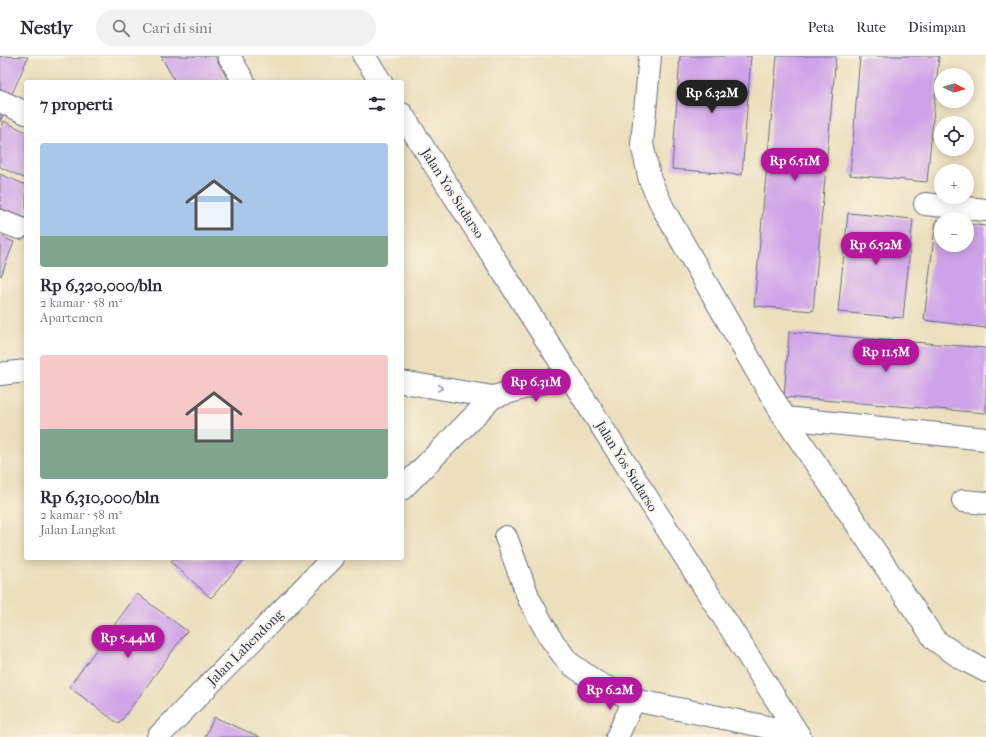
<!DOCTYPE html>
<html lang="id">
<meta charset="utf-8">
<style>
body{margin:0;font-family:"IM FELL French Canon",serif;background:#f2f2f3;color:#2b2b33;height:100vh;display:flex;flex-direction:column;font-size:15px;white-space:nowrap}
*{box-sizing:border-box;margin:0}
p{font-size:13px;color:#7c7c81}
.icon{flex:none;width:22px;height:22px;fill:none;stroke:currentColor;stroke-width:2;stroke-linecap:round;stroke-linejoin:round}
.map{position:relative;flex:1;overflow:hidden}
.details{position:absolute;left:24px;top:24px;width:380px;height:480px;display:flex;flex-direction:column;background:#fff;border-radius:4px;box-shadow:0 2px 10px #0003}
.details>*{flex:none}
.needle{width:26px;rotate:95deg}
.tools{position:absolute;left:934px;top:12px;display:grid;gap:8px}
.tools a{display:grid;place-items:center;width:40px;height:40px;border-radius:50%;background:#fff;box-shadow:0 2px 10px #0003;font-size:20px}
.price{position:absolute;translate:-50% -34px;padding:0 9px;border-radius:14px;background:#b5179e;color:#fff;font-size:13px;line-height:26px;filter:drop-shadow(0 1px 2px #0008)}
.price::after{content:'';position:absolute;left:50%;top:24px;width:12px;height:9px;margin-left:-6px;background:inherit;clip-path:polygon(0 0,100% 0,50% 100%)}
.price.selected{background:#222;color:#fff}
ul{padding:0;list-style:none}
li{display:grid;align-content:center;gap:8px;height:212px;padding:0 16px}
li span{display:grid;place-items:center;height:124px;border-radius:4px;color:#555}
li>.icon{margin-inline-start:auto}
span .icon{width:72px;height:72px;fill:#fffc;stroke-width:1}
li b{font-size:17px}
h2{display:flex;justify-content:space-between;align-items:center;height:48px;padding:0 16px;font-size:17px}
header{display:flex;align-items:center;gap:24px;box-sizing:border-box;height:56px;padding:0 20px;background:#fff;border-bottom:1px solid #e1e1e2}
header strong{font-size:19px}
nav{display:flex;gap:22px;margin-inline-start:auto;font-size:14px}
.search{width:280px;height:36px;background:#f2f2f3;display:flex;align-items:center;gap:10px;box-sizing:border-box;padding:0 14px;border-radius:22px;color:#7c7c81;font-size:15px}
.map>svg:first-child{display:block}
.building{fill:#cea3e9}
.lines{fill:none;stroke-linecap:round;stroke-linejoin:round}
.minor-casing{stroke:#646d7f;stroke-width:24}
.major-casing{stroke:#646d7f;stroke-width:24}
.minor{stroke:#fff;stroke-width:22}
.major{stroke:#fff;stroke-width:22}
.oneway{stroke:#8d97ae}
.labels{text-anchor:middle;stroke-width:3.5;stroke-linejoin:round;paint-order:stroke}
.street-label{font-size:14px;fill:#1b2f5e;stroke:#fcf5e5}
</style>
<header>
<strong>Nestly</strong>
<div class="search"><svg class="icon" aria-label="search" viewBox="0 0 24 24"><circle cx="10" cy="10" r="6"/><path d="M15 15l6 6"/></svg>Cari di sini</div>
<nav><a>Peta</a><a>Rute</a><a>Disimpan</a></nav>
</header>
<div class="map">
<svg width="986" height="681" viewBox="0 0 986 681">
<rect width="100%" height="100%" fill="#fcf5e5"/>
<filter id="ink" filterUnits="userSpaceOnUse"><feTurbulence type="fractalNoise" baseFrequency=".025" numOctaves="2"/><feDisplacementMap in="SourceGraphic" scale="8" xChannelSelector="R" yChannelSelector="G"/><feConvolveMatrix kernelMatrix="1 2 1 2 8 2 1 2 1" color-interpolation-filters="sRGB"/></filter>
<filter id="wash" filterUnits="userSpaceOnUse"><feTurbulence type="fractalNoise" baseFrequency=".012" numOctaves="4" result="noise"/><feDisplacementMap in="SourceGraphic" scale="16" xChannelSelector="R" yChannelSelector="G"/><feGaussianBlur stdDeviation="0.9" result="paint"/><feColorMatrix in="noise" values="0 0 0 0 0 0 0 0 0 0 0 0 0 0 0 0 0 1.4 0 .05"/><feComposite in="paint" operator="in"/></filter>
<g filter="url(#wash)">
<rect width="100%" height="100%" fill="#ecdfbd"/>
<g id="blocks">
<g class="building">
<polygon points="0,0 28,1 0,66"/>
<polygon points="161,0 215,0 229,26 175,26"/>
<polygon points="680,0 751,0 742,119 672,113"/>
<polygon points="777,0 836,0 813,255 754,250"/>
<polygon points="860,0 939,0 927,126 850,119"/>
<polygon points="4,65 26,76 26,123 0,111 0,74"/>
<polygon points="0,118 26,129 26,163 0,152"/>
<polygon points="848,157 913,163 903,262 838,256"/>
<polygon points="936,164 941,165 941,189 967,189 967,168 986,170 986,272 924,264"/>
<polygon points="0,180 14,186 1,220 0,219"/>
<polygon points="789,276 986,292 986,357 784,341"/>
<polygon points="174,502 246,502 211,542 171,506"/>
<polygon points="137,538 187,575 119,668 69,631"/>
<polygon points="214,661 260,681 205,681"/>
</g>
</g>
</g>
<g filter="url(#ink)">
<use href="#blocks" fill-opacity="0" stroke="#646d7f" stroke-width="1"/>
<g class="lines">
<defs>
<g id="minor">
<polyline points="229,0 244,26"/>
<polyline points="650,0 642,88 650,124 664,154 756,314 785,362 986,383"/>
<polyline points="0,45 26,57"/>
<polyline points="925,148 986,154"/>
<polyline points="0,165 19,172"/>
<polyline points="0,318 26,315"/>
<polyline points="402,326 493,341 569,319"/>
<polyline points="785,362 935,584 961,602 986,615"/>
<polyline points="402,433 493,341"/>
<polyline points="963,445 986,447"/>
<polyline points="506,481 529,543 549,580 568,606 596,626 634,644 797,677"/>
<polyline points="158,681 333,502"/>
<polyline points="617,681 634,644"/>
</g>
<g id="major">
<polyline points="364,0 381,26"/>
<polyline points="402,58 800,681"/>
</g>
</defs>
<use href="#minor" class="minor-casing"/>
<use href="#major" class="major-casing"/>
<use href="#minor" class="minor"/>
<use href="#major" class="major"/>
</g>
<defs><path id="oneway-chevron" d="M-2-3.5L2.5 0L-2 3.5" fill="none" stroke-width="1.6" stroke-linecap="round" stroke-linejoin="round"/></defs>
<use class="oneway" href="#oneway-chevron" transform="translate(440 332) rotate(9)"/>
</g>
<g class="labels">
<g class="street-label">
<text transform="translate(453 137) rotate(57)" y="5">Jalan Yos Sudarso</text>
<text transform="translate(627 410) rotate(58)" y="5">Jalan Yos Sudarso</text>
<text transform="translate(245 591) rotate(-45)" y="5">Jalan Lahendong</text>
</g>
</g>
</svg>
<div class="tools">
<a><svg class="needle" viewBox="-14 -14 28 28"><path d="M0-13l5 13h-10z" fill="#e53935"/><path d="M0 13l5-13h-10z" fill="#7c7c81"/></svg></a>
<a><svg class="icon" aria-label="locate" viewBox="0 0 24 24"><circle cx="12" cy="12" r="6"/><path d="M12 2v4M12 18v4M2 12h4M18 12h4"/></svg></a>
<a>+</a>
<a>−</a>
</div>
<b class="price selected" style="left:712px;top:58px">Rp 6.32M</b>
<b class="price" style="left:795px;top:126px">Rp 6.51M</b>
<b class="price" style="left:876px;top:210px">Rp 6.52M</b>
<b class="price" style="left:886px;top:317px">Rp 11.5M</b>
<b class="price" style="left:536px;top:347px">Rp 6.31M</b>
<b class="price" style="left:128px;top:603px">Rp 5.44M</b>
<b class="price" style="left:610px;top:655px">Rp 6.2M</b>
<section class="details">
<h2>7 properti<svg class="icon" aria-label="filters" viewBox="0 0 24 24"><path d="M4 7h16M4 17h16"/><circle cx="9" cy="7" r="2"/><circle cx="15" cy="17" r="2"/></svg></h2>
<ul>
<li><span style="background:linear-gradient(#a9c7e8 75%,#7fa58c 0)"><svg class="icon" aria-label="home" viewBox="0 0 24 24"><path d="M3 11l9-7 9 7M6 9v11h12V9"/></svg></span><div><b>Rp 6,320,000/bln</b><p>2 kamar · 58 m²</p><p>Apartemen</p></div></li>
<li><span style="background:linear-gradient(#f6c9c9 60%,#7fa58c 0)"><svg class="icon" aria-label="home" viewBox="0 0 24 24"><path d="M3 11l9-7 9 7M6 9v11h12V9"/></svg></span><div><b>Rp 6,310,000/bln</b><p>2 kamar · 58 m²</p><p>Jalan Langkat</p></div></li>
</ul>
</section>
</div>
